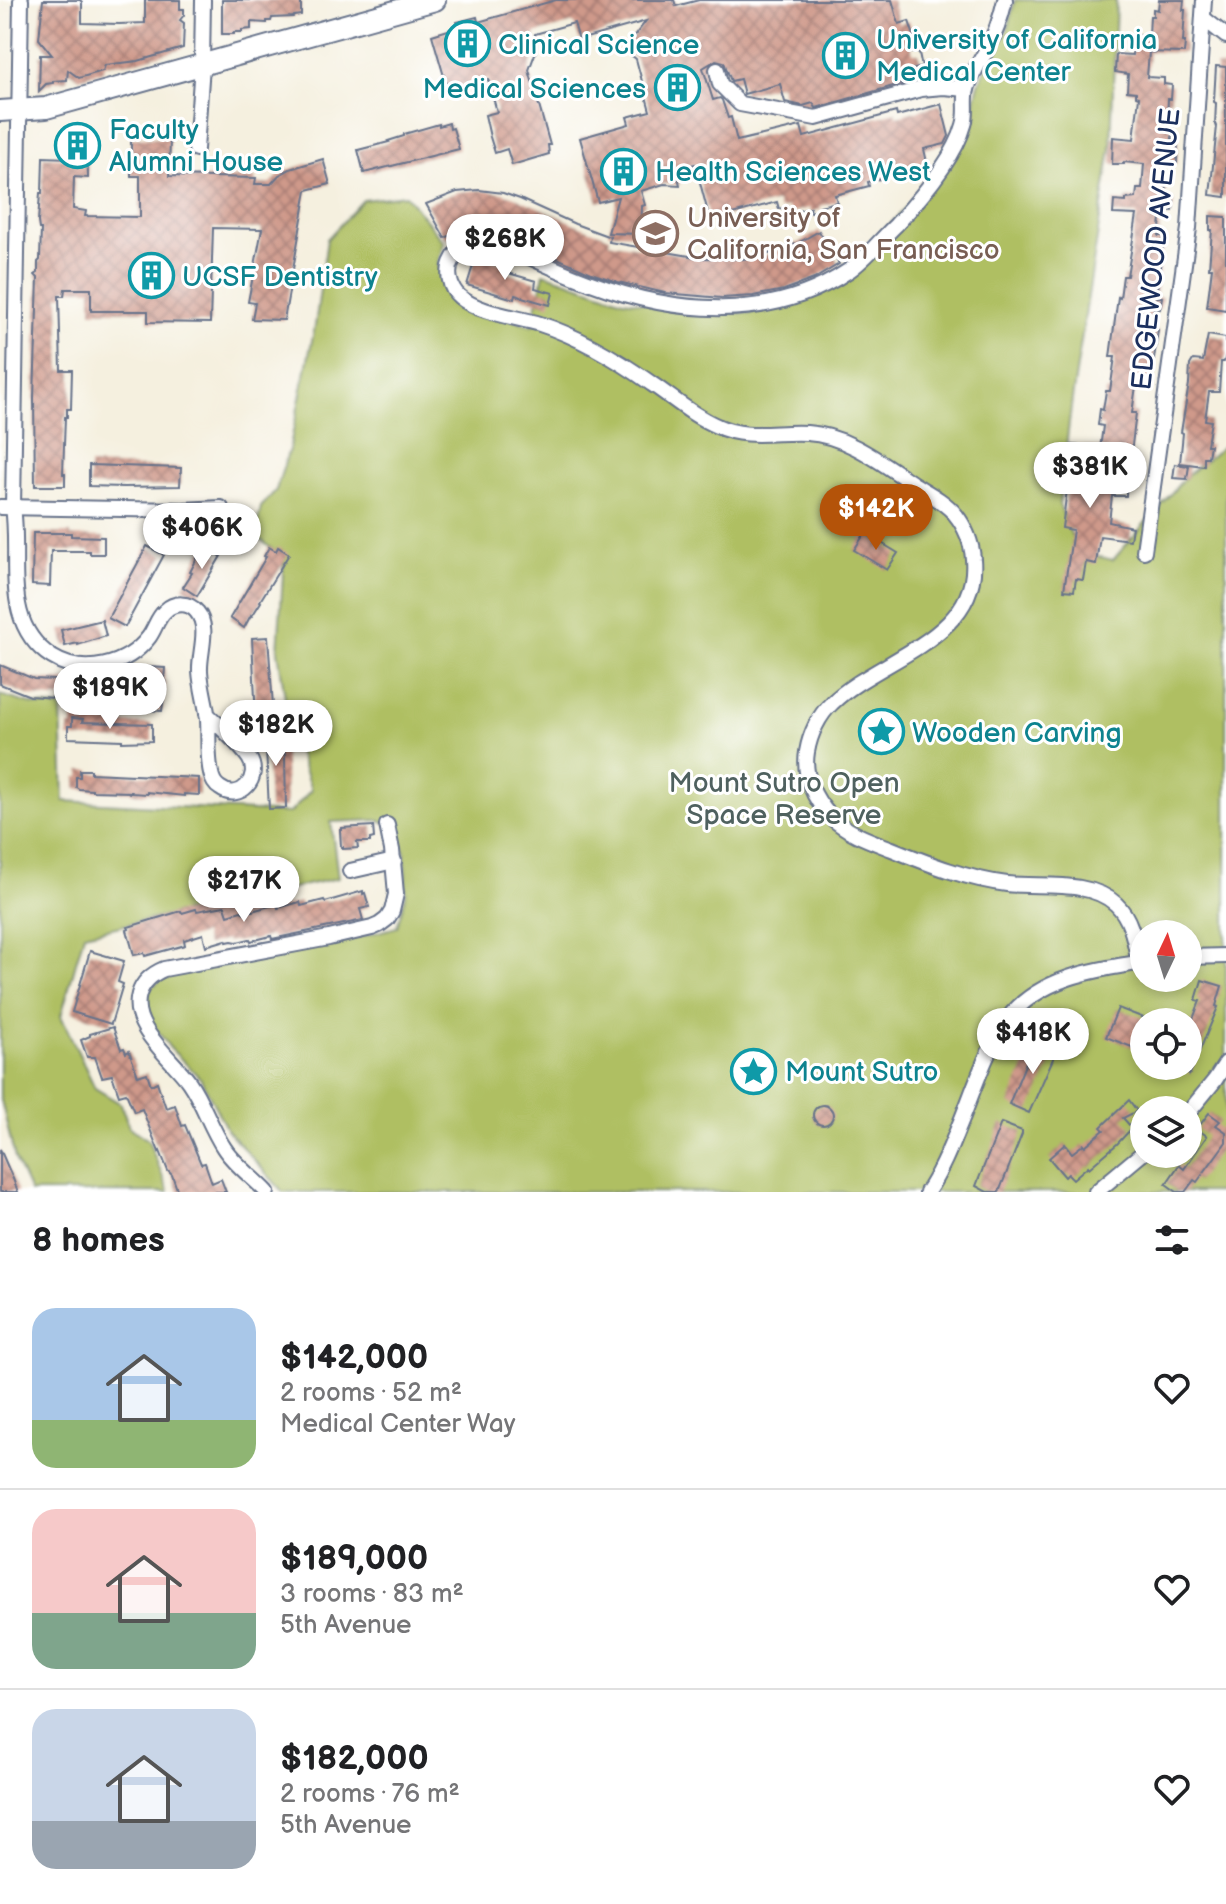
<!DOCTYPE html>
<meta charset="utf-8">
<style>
body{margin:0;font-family:"Balsamiq Sans",sans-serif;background:#f6f6f6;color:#202124;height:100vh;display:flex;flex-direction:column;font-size:30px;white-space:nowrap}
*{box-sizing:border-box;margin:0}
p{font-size:26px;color:#757577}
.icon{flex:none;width:44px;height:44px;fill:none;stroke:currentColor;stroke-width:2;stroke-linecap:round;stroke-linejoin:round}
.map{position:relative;height:1192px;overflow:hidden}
.sheet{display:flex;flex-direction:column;background:#fff;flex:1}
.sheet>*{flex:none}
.needle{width:52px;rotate:4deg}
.controls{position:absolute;left:1130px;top:920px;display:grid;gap:16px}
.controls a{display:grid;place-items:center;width:72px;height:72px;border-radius:50%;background:#fff;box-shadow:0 4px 12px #0003;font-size:40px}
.price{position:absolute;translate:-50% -68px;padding:0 18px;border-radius:28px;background:#fff;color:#222;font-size:26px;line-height:52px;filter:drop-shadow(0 2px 4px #0008)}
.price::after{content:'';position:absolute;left:50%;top:48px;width:24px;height:18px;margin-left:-12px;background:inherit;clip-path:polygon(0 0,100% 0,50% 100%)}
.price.current{background:#b45309;color:#fff}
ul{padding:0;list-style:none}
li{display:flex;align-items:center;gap:24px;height:200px;padding:0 32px}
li+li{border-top:2px solid #e0e0e0}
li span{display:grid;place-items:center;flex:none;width:224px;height:160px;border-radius:24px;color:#555}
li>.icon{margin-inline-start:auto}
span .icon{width:96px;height:96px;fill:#fffc;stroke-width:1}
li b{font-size:34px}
h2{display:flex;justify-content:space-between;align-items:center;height:96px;padding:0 32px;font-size:34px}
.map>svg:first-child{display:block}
.green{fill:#afbf62;stroke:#657760;stroke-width:2;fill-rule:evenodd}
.building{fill:url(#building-cross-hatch)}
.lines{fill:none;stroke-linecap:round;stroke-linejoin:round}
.street-casing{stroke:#67738b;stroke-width:18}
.secondary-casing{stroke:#67738b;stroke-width:24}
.street{stroke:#fff;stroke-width:14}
.secondary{stroke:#fff;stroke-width:20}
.labels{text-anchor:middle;stroke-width:6;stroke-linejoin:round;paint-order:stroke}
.culture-label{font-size:28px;fill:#0d838f;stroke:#fff;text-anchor:start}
.education-label{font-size:28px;fill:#785e54;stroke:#fff;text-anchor:start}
.street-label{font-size:28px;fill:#1b2f5e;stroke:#fff}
.park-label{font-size:28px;fill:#4f615f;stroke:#fff}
</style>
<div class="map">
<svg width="1226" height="1192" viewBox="0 0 1226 1192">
<defs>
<pattern id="building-cross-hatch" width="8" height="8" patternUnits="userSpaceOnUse" patternTransform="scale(2)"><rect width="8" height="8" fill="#cf998a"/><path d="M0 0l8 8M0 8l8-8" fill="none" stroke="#a77d74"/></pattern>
</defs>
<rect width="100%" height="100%" fill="#fff"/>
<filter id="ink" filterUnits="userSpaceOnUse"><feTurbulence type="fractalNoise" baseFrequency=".0125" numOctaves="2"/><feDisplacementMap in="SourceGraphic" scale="16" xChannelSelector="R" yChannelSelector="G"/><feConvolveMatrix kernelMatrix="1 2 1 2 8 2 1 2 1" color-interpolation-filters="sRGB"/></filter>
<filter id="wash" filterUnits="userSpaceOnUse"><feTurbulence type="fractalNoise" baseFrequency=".006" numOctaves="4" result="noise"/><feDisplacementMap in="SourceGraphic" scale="32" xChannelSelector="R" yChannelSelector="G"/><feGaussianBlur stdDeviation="1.8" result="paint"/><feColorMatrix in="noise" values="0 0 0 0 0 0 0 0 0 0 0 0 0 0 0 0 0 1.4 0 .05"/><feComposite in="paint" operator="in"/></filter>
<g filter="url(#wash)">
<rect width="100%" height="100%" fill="#f5f0df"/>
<path class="green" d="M1015 0H1116L1111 148 1072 399 1059 504 1078 552 1113 560 1187 475 1226 444V1192H283L227 1130 201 1079 170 1048 145 1014 150 988 168 975 329 945 397 927 406 894 405 853 394 826 379 820 331 822 338 878 84 934 61 1016 95 1088 121 1104 129 1127 148 1140 169 1192H30L15 1159 0 1096V695L34 705 61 707 64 801 290 813 311 790 289 725 278 651 284 559 255 535 261 507 276 490 290 446 315 326 327 239 363 200 406 195 444 242 438 263 445 284 454 299 532 326 544 273 623 300 720 312 750 313 791 302 835 285 964 144 973 128 975 99 980 80 1007 31ZM1144 934H1188V978H1144ZM1144 1022H1188V1066H1144ZM1144 1110H1188V1154H1144Z"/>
<g id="blocks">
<g class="building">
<polygon points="43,0 80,0 82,2 82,23 119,24 145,23 145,0 180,0 180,9 184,9 184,15 180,20 184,23 183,48 138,61 105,65 103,71 79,78 68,70 67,80 53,81 53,83 46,84 39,91 40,55 52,55 39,39"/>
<polygon points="222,0 301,0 301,15 294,16 293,17 272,18 271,21 267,21 267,23 251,22 251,29 242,30 242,32 234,32 234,34 222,34"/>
<polygon points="556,0 674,0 676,6 699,0 892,0 899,24 909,21 914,36 910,40 913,53 919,53 922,67 908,71 911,81 816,108 813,103 803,106 785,102 780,84 744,94 740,79 731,81 724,62 716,60 703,68 713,100 720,98 722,100 728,118 731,117 737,141 801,126 804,137 896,112 897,116 941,104 949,136 945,144 924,149 928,167 868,182 869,186 835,195 837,202 820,206 821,209 811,212 810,208 790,213 788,207 779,209 777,202 710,220 695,164 676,169 680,185 664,184 641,191 645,205 642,206 641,234 608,233 618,197 598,202 580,138 629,124 627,117 650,111 636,59 631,55 628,49 629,43 646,21 579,40 574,23 535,34 536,51 529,70 550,145 548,145 549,154 512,165 507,149 495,153 490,137 485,115 497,112 488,79 448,90 432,35 458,27 457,22 477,17 478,22"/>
<polygon points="1159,0 1184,0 1183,10 1185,10 1183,42 1185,42 1184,53 1149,52 1147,77 1164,78 1164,84 1172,85 1171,99 1168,99 1167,119 1173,120 1172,139 1178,139 1177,163 1157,162 1156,183 1167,184 1165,200 1174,201 1173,211 1162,210 1159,236 1164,236 1156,297 1162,297 1160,309 1154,308 1151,329 1158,330 1150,388 1136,386 1132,413 1136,413 1131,453 1100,449 1103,426 1098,425 1100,409 1103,410 1106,391 1110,391 1115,357 1110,357 1118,297 1120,298 1123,276 1127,276 1137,215 1113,214 1114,201 1126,202 1126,199 1136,198 1137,189 1142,189 1144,164 1124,162 1124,164 1112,164 1113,137 1134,139 1139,97 1136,96 1136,92 1127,91 1128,74 1115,72 1116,54 1132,55 1134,35 1149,36 1150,16 1153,16 1153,9 1158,10"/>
<polygon points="1216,66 1226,67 1226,197 1210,195 1217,126 1215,125 1216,103 1214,102 1214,100"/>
<polygon points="449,123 450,129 453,128 459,149 364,173 358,150 389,142 388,141 404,136 404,134 439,124 439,126"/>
<polygon points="69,132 87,133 88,178 74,177 73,209 86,211 85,216 140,217 140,176 131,176 131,138 170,138 169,176 256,178 255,184 271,184 279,175 290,169 323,159 330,184 307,190 284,320 252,319 255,303 248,302 262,229 213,228 210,323 148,322 148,311 91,311 91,289 65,289 64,296 59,296 61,370 72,370 71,409 67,409 67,417 65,417 63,474 65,474 65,486 35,486 34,398 38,278 35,275 38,273 38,262 40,260 41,229 39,229 38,222 40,193 42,193 43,157 69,158"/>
<polygon points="479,190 503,193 520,199 575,224 610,237 609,242 701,258 743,259 766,255 798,243 819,231 839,264 814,279 784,290 753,296 722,298 665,293 618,282 594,274 497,232 473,229 456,233 445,238 426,204 457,192"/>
<polygon points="1210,216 1226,217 1226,310 1207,307 1212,268 1209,268 1212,230 1210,230"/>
<polygon points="476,256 510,266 508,273 536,281 535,288 553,293 550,305 515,295 514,299 467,285"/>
<polygon points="1208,335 1226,338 1226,355 1224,362 1221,362 1219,392 1209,392 1205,420 1211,421 1207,445 1210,445 1208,457 1204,457 1204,466 1180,463 1183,433 1181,432 1189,384 1190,365 1193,360 1203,361"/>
<polygon points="1072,445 1099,448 1096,471 1127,472 1126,496 1112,496 1109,522 1132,527 1130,540 1100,536 1096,564 1086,562 1083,580 1076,579 1074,591 1064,590 1073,530 1062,528 1071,459 1070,459"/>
<polygon points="1175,464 1189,466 1187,479 1173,478"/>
<polygon points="89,465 181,468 180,486 124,487 89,486"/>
<polygon points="33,533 71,533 71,536 104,537 104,554 90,554 90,551 51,551 50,586 32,585"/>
<polygon points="865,533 898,553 887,570 854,550"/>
<polygon points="147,546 164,555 125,627 108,618"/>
<polygon points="269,547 276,551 278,547 289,554 260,601 261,602 252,616 251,615 244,628 230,618 266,557 264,556"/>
<polygon points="202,549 209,553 211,550 221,556 197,596 183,587 192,573 190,572"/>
<polygon points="102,620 106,636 78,645 78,643 65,646 61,630"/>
<polygon points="268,637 273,706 272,706 273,718 256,719 252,638"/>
<polygon points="0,665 34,679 117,683 116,699 104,699 104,701 87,700 87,698 65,697 65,699 30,696 0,684"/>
<polygon points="148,667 165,668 164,681 166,681 162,711 145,710"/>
<polygon points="72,718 83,719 82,722 152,724 152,741 122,742 122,740 68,738 68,726 72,726"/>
<polygon points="282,727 285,757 286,808 269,809 265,728"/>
<polygon points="80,770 91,770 91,773 199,778 199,795 184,794 184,796 147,792 147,794 130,793 131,792 92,791 92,790 79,789 76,787 76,777 80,777"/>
<polygon points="373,826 374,838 370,839 370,842 357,842 358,848 343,849 343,847 341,847 340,830 342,830 342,828"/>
<polygon points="363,891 363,894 365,893 369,907 360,909 363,920 272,939 271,936 251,941 250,939 237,942 232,941 227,942 226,940 206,946 203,934 184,940 185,945 145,956 144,953 134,955 127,930 129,929 128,927 181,911 182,913 196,909 197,911 225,906 228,915 241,911 245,913 277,904 278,908 300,902 301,906 324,900 325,902"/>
<polygon points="90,951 124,961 118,982 123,984 111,1024 72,1012"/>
<polygon points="1202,980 1222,986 1216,1006 1218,1007 1189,1076 1188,1022 1191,1024 1200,1001 1196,1000"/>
<polygon points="1118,1008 1144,1018 1144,1046 1142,1051 1106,1037"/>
<polygon points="113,1027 121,1049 124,1048 126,1053 129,1051 138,1076 147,1073 151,1085 157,1082 166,1108 175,1105 182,1126 185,1125 201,1164 205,1163 212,1183 221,1179 226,1192 178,1192 172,1175 168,1171 160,1151 159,1152 142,1109 134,1112 126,1093 119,1095 112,1075 102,1077 95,1057 87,1057 81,1040 90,1036 90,1034"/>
<polygon points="1035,1040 1055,1049 1056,1052 1029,1113 1009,1104"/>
<polygon points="1129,1100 1137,1111 1123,1118 1132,1128 1117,1144 1089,1168 1088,1166 1073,1179 1068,1174 1065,1177 1049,1158 1065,1144 1072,1153 1084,1144 1085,1146 1104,1130 1101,1127"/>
<circle cx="823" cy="1115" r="10"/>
<polygon points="1209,1113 1220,1121 1216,1125 1226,1132 1226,1142 1197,1182 1194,1180 1185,1192 1177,1192 1166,1184 1179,1165 1184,1169 1207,1136 1197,1129"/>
<polygon points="1001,1123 1022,1131 1022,1134 999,1192 987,1192 976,1186"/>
<polygon points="0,1149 13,1179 18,1192 0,1192"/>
</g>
</g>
</g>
<g filter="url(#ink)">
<use href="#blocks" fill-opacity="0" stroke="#67738b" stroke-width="2"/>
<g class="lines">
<defs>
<g id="street">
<path d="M21 0 13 507C21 560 0 623 52 657 84 677 127 666 149 637 155 629 157 618 165 611 174 602 189 602 197 612 210 627 199 653 200 671 201 687 206 703 208 719 209 736 207 756 211 773 212 779 215 785 220 788 240 803 262 777 249 758 238 742 221 728 207 714"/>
<path d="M1005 0C1001 18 995 35 986 51 979 63 971 75 967 89 964 101 968 113 964 125 955 158 919 200 896 225 880 240 866 259 848 271 771 323 674 314 591 283 560 272 531 258 502 244 483 238 463 240 453 259 446 271 449 288 460 297 478 313 517 317 540 324 580 337 617 359 652 384 673 398 693 416 717 426 747 440 776 431 807 433 847 435 883 464 915 485 928 493 944 501 955 514 965 526 972 543 973 559 980 638 877 659 832 703 819 715 810 734 807 752 803 776 814 799 830 816 847 833 871 841 892 849 929 864 967 879 1007 884 1041 888 1089 879 1116 904 1132 919 1135 943 1139 963"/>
<polyline points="1203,18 1226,36"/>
<polyline points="717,70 720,84 740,104 816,118 921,89 943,87 967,89"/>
<polyline points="196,149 202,65 203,0"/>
<polyline points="0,507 183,510 221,508"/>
<polyline points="1144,551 1189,228 1204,0"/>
<polyline points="350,871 394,861"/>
<polyline points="1188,957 1226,956"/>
<polyline points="1188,1113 1215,1080 1226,1063"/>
<path d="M267 1192C253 1177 235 1165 224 1148 210 1127 203 1102 189 1082 172 1058 129 1027 139 994 143 981 152 974 164 969L329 938 372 928 379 925 387 919 392 911 396 894 392 850 387 825"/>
<path d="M927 1192C941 1171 950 1149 959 1126 972 1095 987 1047 1007 1020 1037 978 1096 969 1144 962"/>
<polyline points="1096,1192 1144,1152"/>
</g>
<polyline id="secondary" points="0,111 46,108 435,0"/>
</defs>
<use href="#street" class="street-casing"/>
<use href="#secondary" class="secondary-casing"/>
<use href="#street" class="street"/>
<use href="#secondary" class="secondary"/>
</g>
</g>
<defs>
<symbol id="building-ring" viewBox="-11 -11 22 22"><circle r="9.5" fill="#fff" stroke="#0f9aa8" stroke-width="1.5"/><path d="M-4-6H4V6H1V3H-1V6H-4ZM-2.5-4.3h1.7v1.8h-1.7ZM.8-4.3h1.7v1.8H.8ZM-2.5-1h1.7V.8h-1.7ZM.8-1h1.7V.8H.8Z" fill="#0f9aa8"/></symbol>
<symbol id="university-ring" viewBox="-11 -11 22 22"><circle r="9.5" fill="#fff" stroke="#8d6e63" stroke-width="1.5"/><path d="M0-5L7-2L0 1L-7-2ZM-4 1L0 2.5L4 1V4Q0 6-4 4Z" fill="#8d6e63"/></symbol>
<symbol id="sight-ring" viewBox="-11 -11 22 22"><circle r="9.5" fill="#fff" stroke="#0f9aa8" stroke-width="1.5"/><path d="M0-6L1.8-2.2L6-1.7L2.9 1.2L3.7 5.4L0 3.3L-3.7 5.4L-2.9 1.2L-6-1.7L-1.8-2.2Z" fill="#0f9aa8"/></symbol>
</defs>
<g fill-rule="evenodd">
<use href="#building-ring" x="442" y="18" width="51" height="51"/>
<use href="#building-ring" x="820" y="30" width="51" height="51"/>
<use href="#building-ring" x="652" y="62" width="51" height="51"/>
<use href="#building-ring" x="52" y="120" width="51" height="51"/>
<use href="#building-ring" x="598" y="146" width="51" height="51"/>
<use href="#university-ring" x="630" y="208" width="51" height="51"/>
<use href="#building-ring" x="126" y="250" width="51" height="51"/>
<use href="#sight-ring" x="856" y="706" width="51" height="51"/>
<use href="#sight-ring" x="728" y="1046" width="51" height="51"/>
</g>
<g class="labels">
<g class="culture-label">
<text x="876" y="49">University of California<tspan x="876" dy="32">Medical Center</tspan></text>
<text x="498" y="54">Clinical Science</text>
<text x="646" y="98" text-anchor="end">Medical Sciences</text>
<text x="109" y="139">Faculty<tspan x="109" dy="32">Alumni House</tspan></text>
<text x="655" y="181">Health Sciences West</text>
<text x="182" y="286">UCSF Dentistry</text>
<text x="912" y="742">Wooden Carving</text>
<text x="785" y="1081">Mount Sutro</text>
</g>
<g class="education-label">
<text x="687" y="227">University of<tspan x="687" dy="32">California, San Francisco</tspan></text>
</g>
<g class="street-label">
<text transform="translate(1155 249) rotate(-84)" y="10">EDGEWOOD AVENUE</text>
</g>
<g class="park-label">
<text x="784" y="792">Mount Sutro Open<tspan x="784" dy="32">Space Reserve</tspan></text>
</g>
</g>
</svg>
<div class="controls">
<a><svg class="needle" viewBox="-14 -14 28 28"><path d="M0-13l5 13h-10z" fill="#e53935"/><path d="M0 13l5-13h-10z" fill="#757577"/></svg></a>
<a><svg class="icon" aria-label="locate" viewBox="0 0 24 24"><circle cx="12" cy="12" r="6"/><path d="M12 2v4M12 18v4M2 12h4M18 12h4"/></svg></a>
<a><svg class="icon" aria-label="layers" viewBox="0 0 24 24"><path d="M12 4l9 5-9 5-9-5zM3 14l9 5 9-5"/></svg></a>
</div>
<b class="price" style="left:505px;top:282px">$268K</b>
<b class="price" style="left:1090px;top:510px">$381K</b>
<b class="price current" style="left:876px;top:552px">$142K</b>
<b class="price" style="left:202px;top:571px">$406K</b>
<b class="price" style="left:110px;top:731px">$189K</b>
<b class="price" style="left:276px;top:768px">$182K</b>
<b class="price" style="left:244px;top:924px">$217K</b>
<b class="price" style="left:1033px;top:1076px">$418K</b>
</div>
<section class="sheet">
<h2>8 homes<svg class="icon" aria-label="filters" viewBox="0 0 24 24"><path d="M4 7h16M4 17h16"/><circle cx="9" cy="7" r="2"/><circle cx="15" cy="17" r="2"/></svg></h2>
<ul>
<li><span style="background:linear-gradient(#a9c7e8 70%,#8fb573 0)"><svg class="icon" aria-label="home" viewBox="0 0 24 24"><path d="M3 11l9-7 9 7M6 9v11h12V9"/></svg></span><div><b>$142,000</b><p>2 rooms · 52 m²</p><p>Medical Center Way</p></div><svg class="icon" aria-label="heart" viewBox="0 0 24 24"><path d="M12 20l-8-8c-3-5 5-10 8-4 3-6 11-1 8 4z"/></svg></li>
<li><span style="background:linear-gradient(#f6c9c9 65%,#7fa58c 0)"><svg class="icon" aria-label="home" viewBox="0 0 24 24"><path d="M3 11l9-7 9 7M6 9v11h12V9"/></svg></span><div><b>$189,000</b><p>3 rooms · 83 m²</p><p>5th Avenue</p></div><svg class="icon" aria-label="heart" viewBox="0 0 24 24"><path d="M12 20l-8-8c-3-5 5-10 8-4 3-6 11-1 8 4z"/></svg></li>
<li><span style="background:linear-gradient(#c9d6e8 70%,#9aa5b1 0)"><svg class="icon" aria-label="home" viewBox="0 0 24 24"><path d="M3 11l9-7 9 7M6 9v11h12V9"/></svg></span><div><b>$182,000</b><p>2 rooms · 76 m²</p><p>5th Avenue</p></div><svg class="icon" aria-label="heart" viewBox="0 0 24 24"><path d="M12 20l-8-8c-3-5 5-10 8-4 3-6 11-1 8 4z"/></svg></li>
</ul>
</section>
